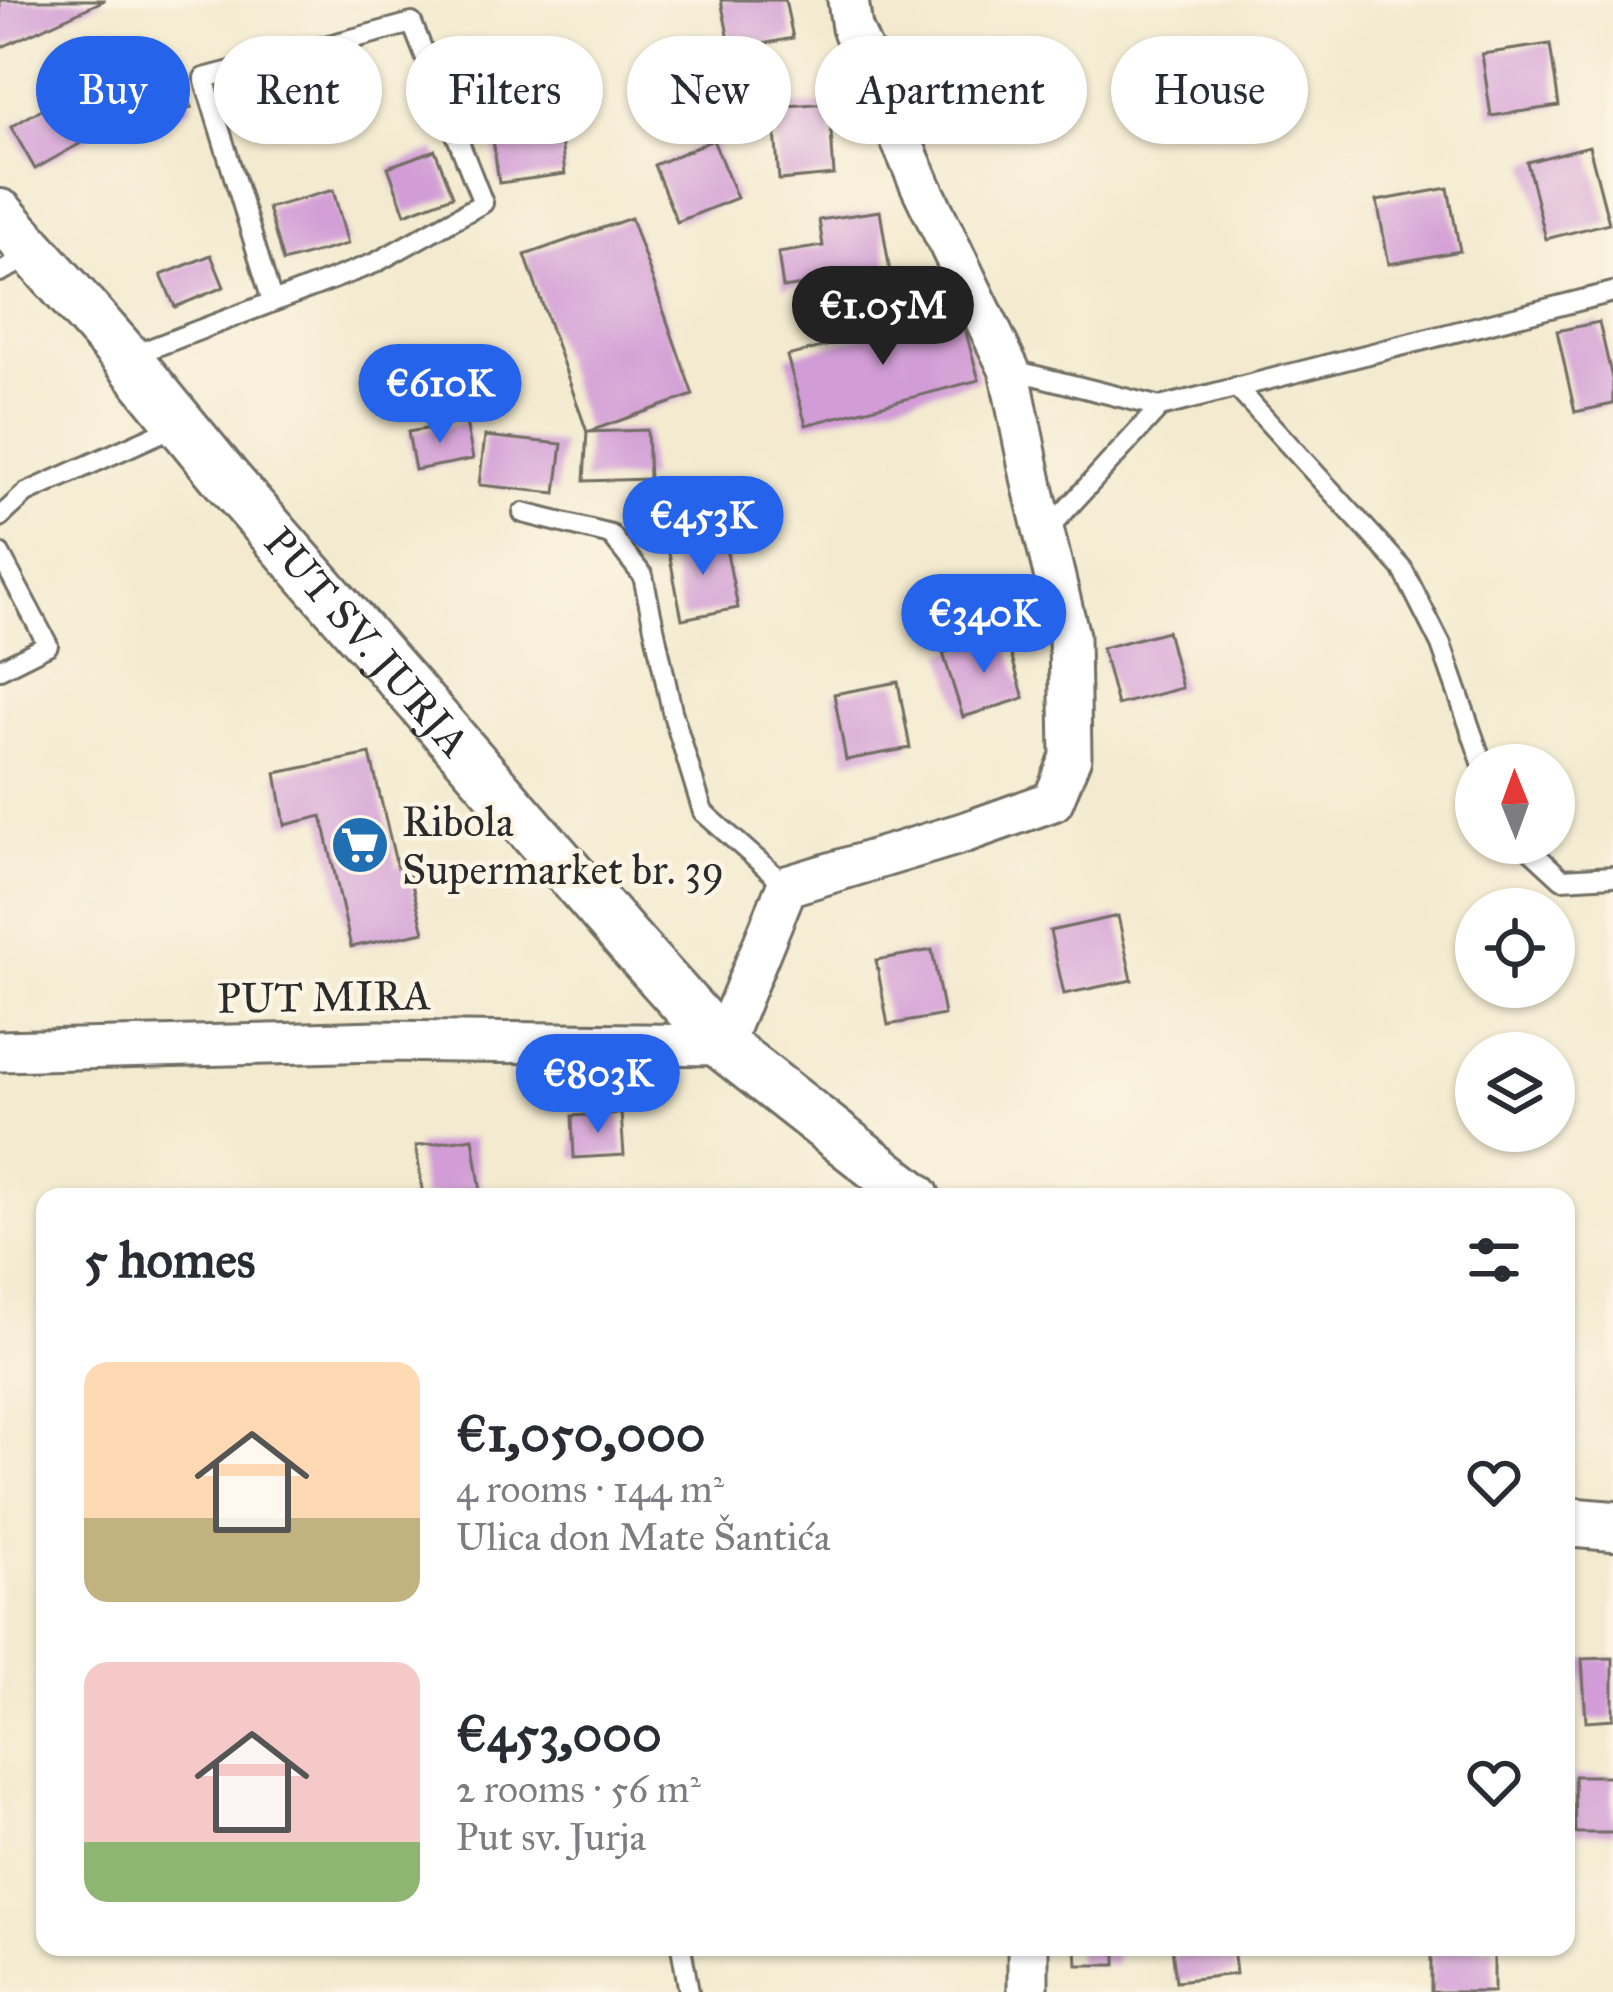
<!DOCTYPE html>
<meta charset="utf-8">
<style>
body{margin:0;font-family:"IM FELL Great Primer",serif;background:#f7f7f7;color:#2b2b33;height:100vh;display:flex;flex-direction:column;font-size:45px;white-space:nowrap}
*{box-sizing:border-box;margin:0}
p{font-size:39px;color:#7c7c81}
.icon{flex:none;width:66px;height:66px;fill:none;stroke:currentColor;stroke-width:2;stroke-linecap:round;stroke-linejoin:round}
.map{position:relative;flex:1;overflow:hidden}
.sheet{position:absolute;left:36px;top:1188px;width:1539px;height:768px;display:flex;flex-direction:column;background:#fff;border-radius:24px;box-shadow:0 3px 9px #0004}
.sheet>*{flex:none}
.hud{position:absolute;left:36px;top:36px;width:1542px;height:108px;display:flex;gap:24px}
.needle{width:78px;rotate:359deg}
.fabs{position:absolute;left:1455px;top:744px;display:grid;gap:24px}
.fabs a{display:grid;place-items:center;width:120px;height:120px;border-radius:50%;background:#fff;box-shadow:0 3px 9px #0004;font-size:60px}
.price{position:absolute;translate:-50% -102px;padding:0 27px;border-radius:42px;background:#2563eb;color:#fff;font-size:39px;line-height:78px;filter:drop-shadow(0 3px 6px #0008)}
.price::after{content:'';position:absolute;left:50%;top:72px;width:36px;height:27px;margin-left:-18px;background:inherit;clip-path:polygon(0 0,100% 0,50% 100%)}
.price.selected{background:#222;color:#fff}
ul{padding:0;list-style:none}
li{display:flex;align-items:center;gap:36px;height:300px;padding:0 48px}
li span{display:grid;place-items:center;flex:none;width:336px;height:240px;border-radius:24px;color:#555}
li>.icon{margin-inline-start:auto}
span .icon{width:144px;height:144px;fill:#fffc;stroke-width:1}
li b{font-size:51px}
h2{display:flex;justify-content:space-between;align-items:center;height:144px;padding:0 48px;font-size:51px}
.chip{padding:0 42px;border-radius:54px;background:#fff;box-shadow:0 3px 9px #0004;font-size:42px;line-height:108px}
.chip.selected{background:#2563eb;color:#fff}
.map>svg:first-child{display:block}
.building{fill:#d29dd6}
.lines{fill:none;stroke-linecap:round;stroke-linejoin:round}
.service-casing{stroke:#716e64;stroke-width:24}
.minor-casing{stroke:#716e64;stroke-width:45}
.tertiary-casing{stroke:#716e64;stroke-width:54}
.service{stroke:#fff;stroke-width:18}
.minor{stroke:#fff;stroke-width:39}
.tertiary{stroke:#fff;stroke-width:48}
.labels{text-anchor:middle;stroke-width:9;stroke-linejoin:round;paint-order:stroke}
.street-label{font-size:42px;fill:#2b2b2b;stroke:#fcf5e5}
.poi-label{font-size:42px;fill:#2b2b2b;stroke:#fcf5e5;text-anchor:start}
</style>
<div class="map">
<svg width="1613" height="1992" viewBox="0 0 1613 1992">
<rect width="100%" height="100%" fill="#fcf5e5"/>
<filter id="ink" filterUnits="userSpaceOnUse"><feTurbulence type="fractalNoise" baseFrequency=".00833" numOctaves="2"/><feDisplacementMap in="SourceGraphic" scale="24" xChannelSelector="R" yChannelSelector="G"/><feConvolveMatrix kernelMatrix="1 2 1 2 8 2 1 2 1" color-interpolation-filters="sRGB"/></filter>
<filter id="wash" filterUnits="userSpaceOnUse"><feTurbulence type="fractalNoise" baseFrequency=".004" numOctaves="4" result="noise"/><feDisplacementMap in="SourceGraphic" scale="48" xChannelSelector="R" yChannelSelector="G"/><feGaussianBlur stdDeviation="2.7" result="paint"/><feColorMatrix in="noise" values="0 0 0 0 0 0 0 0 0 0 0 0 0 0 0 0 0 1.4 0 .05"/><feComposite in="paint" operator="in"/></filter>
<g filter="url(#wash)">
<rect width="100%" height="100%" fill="#f3eacf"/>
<g id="blocks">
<g class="building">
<polygon points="0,0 105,0 0,48"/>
<polygon points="721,0 785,0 793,38 731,50"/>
<polygon points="1550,44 1559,106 1491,116 1482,54"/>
<polygon points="174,65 192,107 136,132 117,90"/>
<polygon points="66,95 90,138 35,169 11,127"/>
<polygon points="829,103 834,175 779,180 773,107"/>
<polygon points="560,132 565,174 499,183 493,140"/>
<polygon points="713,140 737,198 677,222 654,165"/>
<polygon points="1589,146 1609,223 1546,239 1527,162"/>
<polygon points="435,150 453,196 405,214 388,167"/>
<polygon points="1448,188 1460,251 1389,264 1377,201"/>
<polygon points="333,190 348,244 283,262 268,208"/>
<polygon points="880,211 890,272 783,288 778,253 823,246 819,220"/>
<polygon points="631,218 693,395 587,432 525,255"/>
<polygon points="211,255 224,287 175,307 161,275"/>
<polygon points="960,311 979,380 806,425 787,356"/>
<polygon points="1599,322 1613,383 1613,404 1575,412 1557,331"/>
<polygon points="466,422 473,459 415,470 408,432"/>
<polygon points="647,430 649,479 584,481 587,432"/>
<polygon points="485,436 562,444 556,493 479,485"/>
<polygon points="724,538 738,608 682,619 668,548"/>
<polygon points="1167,631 1182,688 1117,705 1102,648"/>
<polygon points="1005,635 1024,698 963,717 943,653"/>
<polygon points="898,682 910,748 846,760 834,694"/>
<polygon points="370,754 397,867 407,865 424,932 351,947 322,816 285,825 276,773"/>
<polygon points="1118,916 1132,980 1064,994 1050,931"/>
<polygon points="932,950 944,1015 888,1025 876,960"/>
<polygon points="621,1113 624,1155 574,1158 572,1116"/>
<polygon points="473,1138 481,1192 423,1197 416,1146"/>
<polygon points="1613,1658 1613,1719 1586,1721 1582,1659"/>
<polygon points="1574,1776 1613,1776 1613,1833 1575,1833"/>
<polygon points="1076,1947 1116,1947 1116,1965 1077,1965"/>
<polygon points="1172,1947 1233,1947 1236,1974 1176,1981"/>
<rect x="1431" y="1947" width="63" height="45"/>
</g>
</g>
</g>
<g filter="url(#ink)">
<use href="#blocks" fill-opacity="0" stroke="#716e64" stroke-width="3"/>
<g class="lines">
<defs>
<g id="service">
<polyline points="0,272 31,257"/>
<polyline points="131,356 375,263 483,203 412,23 204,78 272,301"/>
<polyline points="1009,369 1160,407"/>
<polyline points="1236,387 1402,568 1441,645 1483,765"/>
<polyline points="523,513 611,535 643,576 672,711 703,812 787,886"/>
<polyline points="0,517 26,493 178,425"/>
<polyline points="1044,534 1160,407 1613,292"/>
<polyline points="0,554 48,645 0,669"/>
<polyline points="1523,843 1562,879 1613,876"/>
<polyline points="681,1947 689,1992"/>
</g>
<g id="minor">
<polyline points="0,1051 379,1041 722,1045 787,886 966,832 1053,801 1071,757 1069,636 1033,487 1009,369 921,186 852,28 848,0"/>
<polyline points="1028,1947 1028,1992"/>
</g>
<g id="tertiary">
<path id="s1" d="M0 214 126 357 227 480 631 944 722 1045 915 1197"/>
<polyline points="1566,1522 1613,1526"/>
</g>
</defs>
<use href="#service" class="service-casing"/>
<use href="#minor" class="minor-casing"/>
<use href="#tertiary" class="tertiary-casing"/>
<use href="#service" class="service"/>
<use href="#minor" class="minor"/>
<use href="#tertiary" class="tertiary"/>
</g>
</g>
<defs>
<symbol id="supermarket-disc" viewBox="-11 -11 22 22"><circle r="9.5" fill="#1f6fb2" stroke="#fcf5e5"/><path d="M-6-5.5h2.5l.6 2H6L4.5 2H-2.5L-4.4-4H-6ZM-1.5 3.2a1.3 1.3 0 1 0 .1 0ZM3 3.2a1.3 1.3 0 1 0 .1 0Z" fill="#fff"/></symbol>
</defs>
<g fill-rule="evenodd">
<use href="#supermarket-disc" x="327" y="812" width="66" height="66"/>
</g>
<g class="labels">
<g class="street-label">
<text dy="15" stroke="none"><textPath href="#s1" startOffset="564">PUT SV. JURJA</textPath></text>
<text transform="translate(324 996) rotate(-1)" y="15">PUT MIRA</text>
</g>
<g class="poi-label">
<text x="402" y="836">Ribola<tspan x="402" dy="48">Supermarket br. 39</tspan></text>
</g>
</g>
</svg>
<div class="fabs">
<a><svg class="needle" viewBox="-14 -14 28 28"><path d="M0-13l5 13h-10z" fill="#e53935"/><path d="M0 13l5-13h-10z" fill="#7c7c81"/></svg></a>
<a><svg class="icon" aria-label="locate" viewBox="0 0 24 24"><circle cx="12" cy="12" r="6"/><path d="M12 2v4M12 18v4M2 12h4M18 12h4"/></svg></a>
<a><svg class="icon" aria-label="layers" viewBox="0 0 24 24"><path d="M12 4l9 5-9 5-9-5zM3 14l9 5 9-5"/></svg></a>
</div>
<b class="price selected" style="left:883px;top:368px">€1.05M</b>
<b class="price" style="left:440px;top:446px">€610K</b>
<b class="price" style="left:703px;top:578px">€453K</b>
<b class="price" style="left:984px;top:676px">€340K</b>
<b class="price" style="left:598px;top:1136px">€803K</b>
<div class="hud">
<a class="chip selected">Buy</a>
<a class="chip">Rent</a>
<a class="chip">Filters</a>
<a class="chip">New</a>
<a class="chip">Apartment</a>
<a class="chip">House</a>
</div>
<section class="sheet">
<h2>5 homes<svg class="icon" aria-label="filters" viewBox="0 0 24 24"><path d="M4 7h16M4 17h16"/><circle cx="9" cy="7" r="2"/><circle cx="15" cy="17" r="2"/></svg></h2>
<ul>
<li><span style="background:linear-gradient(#ffd9b3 65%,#c2b280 0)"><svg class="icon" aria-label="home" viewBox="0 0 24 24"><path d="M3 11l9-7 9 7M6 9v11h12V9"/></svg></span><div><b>€1,050,000</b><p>4 rooms · 144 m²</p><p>Ulica don Mate Šantića</p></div><svg class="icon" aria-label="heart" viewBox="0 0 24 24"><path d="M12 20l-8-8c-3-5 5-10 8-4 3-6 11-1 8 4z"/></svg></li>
<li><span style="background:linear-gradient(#f6c9c9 75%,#8fb573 0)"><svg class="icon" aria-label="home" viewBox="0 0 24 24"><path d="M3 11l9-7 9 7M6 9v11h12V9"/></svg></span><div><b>€453,000</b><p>2 rooms · 56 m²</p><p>Put sv. Jurja</p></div><svg class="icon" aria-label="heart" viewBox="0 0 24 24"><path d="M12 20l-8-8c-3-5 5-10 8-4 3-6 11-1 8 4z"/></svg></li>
</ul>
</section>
</div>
